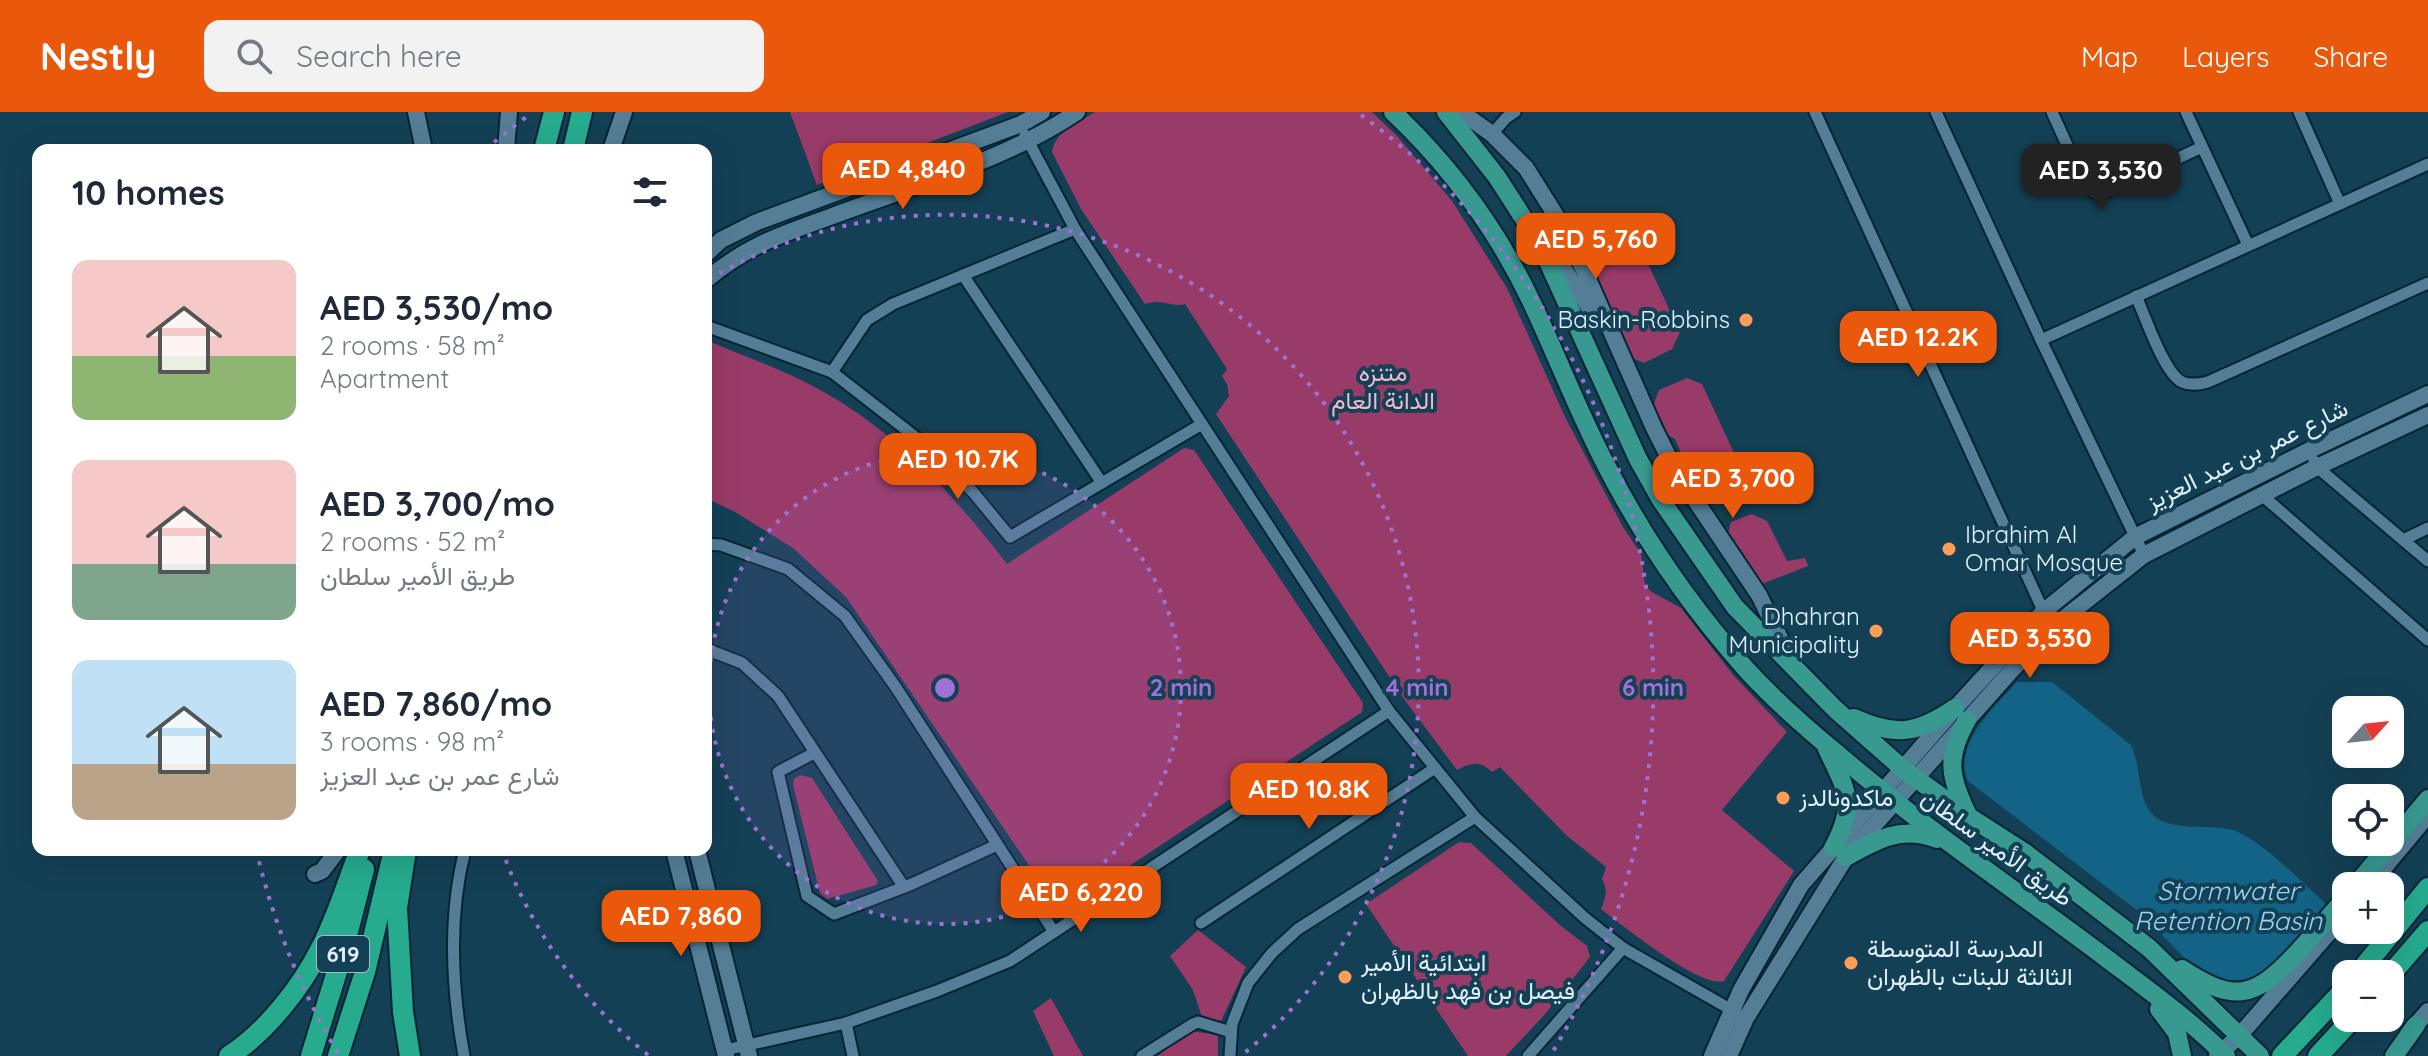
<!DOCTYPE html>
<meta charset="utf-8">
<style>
body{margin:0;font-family:Quicksand,Vazirmatn,sans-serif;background:#f2f2f3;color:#1f2937;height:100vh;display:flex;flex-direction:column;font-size:30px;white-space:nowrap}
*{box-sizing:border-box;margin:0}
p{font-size:26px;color:#747a83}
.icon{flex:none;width:44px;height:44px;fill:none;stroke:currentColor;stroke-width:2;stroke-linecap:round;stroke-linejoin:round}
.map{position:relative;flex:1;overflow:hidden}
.side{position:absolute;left:32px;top:32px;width:680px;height:712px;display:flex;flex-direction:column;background:#fff;border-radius:16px;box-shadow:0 8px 32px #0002}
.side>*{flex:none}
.needle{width:52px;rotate:63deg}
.tools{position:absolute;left:2332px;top:584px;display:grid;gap:16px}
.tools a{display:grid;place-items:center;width:72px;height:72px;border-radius:16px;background:#fff;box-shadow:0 8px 32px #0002;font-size:40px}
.price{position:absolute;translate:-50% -68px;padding:0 18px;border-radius:16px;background:#ea580c;color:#fff;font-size:26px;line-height:52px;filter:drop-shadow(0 2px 4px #0008)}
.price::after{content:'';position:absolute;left:50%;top:48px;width:24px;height:18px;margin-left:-12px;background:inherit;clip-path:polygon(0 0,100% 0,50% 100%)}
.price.current{background:#222;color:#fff}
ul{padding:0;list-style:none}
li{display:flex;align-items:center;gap:24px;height:200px;padding:0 40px}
li span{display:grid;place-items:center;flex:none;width:224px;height:160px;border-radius:16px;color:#555}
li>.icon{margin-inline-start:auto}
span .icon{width:96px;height:96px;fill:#fffc;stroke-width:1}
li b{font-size:34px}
h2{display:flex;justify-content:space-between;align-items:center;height:96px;padding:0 40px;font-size:34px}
header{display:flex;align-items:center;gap:48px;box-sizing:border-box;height:112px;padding:0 40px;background:#ea580c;color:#fff}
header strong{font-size:38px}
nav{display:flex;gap:44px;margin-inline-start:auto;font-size:28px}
.search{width:560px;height:72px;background:#f2f2f3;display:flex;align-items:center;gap:20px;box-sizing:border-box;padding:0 28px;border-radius:16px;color:#747a83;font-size:30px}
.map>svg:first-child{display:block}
.green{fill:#993b68}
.water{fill:#136386}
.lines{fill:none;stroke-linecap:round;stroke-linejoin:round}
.street-casing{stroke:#042535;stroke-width:15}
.secondary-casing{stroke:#042535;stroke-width:20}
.primary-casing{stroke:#042535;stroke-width:22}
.highway-casing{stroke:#042535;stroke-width:24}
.street{stroke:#537e96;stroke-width:11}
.secondary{stroke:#537e96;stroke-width:16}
.primary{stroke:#389991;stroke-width:18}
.highway{stroke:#26ab8e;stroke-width:20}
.ring{fill:none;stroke:#9e71d4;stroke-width:4;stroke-dasharray:4 8}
.poi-dot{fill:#fe9c58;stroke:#144055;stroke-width:3}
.labels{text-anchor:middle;stroke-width:8;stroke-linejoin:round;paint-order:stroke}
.shield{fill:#144055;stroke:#a2bcca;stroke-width:2}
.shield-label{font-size:22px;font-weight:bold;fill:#dff1fc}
.poi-label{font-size:24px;fill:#dff1fc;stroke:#144055;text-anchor:start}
.park-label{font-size:24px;fill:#f2b8ce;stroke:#144055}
.street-label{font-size:24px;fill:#dff1fc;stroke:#144055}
.water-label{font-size:26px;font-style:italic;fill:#9bd3f2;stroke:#144055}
.centre{fill:#9e71d4;stroke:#144055;stroke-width:4}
.ring-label{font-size:24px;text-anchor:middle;font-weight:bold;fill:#9e71d4;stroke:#144055;stroke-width:8;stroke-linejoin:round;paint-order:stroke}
</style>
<header>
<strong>Nestly</strong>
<div class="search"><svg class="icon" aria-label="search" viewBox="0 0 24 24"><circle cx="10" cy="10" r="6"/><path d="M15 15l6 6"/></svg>Search here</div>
<nav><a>Map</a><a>Layers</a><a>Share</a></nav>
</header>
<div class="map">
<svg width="2428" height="944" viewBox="0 0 2428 944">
<rect width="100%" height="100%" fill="#144055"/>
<g class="green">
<polygon points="790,0 1008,0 817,73"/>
<path d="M1095 0H1372L1397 24 1452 89 1507 176 1565 305 1623 415 1641 442 1645 473 1650 479 1681 496 1734 564 1787 620 1722 698 1794 759 1724 869C1701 877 1622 813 1601 797 1606 785 1608 778 1602 767L1606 755 1566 723 1500 655 1492 660C1480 648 1471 651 1457 658L1404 587 1216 302 1229 284 1227 272 1222 264 1227 257 1185 192C1170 196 1165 186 1145 192L1081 97 1052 40C1055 19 1079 10 1095 0Z"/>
<polygon points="1626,131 1642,139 1680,220 1672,237 1644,251 1628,244 1592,154 1598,143"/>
<path d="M706 228C738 242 771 253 803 269 887 310 951 379 1007 452L1184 336 1194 338 1363 591 1362 600 1066 796 1056 793 846 485 793 436 735 400 706 386Z"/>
<polygon points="1687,266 1702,272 1742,358 1738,372 1714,384 1694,378 1682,360 1683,345 1675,327 1661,319 1650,302 1659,278"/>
<polygon points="1752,402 1767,409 1787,449 1805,446 1808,454 1759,473 1727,425 1731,410"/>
<polygon points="800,663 812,666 878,769 876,773 827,787 820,781 793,673 794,667"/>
<polygon points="1459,730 1471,731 1561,814 1587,834 1590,845 1546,901 1506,944 1468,944 1366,792"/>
<polygon points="1198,818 1246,855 1221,909 1202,905 1193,878 1170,844"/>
<polygon points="1051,886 1083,944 1054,944 1033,899"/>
<polygon points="1191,919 1218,923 1218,944 1157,944"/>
</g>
<path class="water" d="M2017 570H2052L2131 633C2141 653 2137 680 2149 698 2165 722 2207 711 2232 718 2259 725 2307 775 2329 795 2301 829 2261 885 2209 864 2192 857 2176 836 2162 823L2159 815 1968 669C1952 633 1995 594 2017 570Z"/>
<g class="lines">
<defs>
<g id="street">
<polyline points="1815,0 2046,505"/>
<polyline points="1936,0 2041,228 2144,443"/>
<polyline points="2052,0 2086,75 2099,83 2202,35"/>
<polyline points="2186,0 2248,133"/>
<polyline points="2299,0 2340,92"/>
<polyline points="1492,22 1506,6 1515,0"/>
<polyline points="1025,23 1075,117 1389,599 1475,705 1585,806 1623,836 1737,901"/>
<polyline points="963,163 1102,371"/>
<path d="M2136 184C2145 204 2164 261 2182 270 2191 274 2200 272 2208 270L2428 171"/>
<polyline points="706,214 832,260 927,334 973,380 1010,425 1202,312"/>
<polyline points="2041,228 2428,52"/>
<polyline points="832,260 867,208 893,192 1075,117"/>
<polyline points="2314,349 2317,355 2428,449"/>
<polyline points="2263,384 2428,528"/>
<polyline points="2403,428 2428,416"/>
<polyline points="706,432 721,433 788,457 845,504 895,574 1054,820"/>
<polyline points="706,537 742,551 778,584 904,775"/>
<polyline points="814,641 778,660 807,784 834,802 912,772 997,733"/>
<polyline points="1201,811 1435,656"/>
<polyline points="846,911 853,944"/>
<polyline points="725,938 846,911 937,879 1010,849 1389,599"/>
<path d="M464 944C452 878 448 804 465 738"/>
<polyline points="1142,944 1193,912 1198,910 1231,920"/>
<polyline points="1230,944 1232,912 1248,871 1272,841 1298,817 1475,705"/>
<polyline points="1528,944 1623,836"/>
</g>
<g id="secondary">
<polyline points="416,0 424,38"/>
<polyline points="1461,0 1492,22 1526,56 1558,107 1584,158 1654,316 1675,358 1759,483 1792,551"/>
<polyline points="506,38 509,0"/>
<polyline points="611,38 624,0"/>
<polyline points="1540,125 1549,134 1597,208"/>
<polyline points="706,142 721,128 757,110 1021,12 1042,0"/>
<path d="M706 168C748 133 780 123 830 105 912 74 1006 48 1077 0"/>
<polyline points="674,738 726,944"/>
<polyline points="697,738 749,944"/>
<polyline points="315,762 322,759 338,738"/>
<polyline points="2369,774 2428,703"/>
<polyline points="2408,922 2428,899"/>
<polyline points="1712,944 1741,878 1801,773 1959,592 2043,500 2135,425 2310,338 2428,282"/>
<polyline points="1729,944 1746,906 1846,745 2011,559 2053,515 2144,443 2317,355 2428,303"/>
<polyline points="2217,944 2239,924 2346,801"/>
</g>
<g id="primary">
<path d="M1393 0C1451 55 1498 119 1532 191 1558 246 1579 302 1607 355 1644 427 1692 496 1745 556 1774 588 1807 617 1840 644 1925 717 2017 779 2106 846 2147 877 2190 908 2226 944"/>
<polyline points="1446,0 1497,65 1540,132 1638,347 1661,388 1735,495 1835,597 1903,657 1968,704 2024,740 2149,836 2260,944"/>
<path d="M1854 606C1896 625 1917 622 1955 596"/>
<path d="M1827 637C1847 679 1857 692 1833 736"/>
<path d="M1967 701C1949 664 1946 645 1967 608"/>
<path d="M1846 745C1876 728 1902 713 1937 727"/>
<polyline points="2355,774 2428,687"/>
<path d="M2182 857C2234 891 2254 887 2296 842 2313 823 2330 804 2346 785"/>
<polyline points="2159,897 2177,921 2182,944"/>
<polyline points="2394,944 2416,913"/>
</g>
<g id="highway">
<polyline points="544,38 554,0"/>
<polyline points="573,38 582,0"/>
<polyline points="406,738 397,796 403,900 410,944"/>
<polyline points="2358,862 2428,776"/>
<polyline points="2390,863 2428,819"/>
<path d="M229 944C266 920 301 876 321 836 337 805 347 771 360 738"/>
<polyline points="311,944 342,843 364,757"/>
<polyline points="338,944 365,860 394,738"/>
<polyline points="2282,944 2346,876"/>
<polyline points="2318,944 2353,906"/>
</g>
</defs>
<use href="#street" class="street-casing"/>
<use href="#secondary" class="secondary-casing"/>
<use href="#primary" class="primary-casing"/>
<use href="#highway" class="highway-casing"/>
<use href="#street" class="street"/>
<use href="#secondary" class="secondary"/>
<use href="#primary" class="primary"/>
<use href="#highway" class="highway"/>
</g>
<circle cx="945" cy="576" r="236" fill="#9e71d4" fill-opacity=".12"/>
<g class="ring">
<circle cx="945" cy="576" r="236"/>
<path d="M648 943A472 472 0 0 1 503 741M709 167A472 472 0 0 1 1242 943"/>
<path d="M338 941A708 708 0 0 1 257 741M485 38A708 708 0 0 1 529 3M1361 3A708 708 0 0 1 1552 941"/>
</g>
<g class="poi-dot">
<circle cx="1746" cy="208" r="8"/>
<circle cx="1949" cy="437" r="8"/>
<circle cx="1876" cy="519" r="8"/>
<circle cx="1783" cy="686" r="8"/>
<circle cx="1851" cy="851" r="8"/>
<circle cx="1345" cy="865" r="8"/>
</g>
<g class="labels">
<rect class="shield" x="317" y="824" width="52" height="36" rx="6"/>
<g class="shield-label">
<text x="343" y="850">619</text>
</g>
<g class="poi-label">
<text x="1730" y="216" text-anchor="end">Baskin-Robbins</text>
<text x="1965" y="431">Ibrahim Al<tspan x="1965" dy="28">Omar Mosque</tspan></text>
<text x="1860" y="513" text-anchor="end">Dhahran<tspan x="1860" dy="28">Municipality</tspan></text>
<text x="1799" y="694">ماكدونالدز</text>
<text x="1867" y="845">المدرسة المتوسطة<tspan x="1867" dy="28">الثالثة للبنات بالظهران</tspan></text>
<text x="1361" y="859">ابتدائية الأمير<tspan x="1361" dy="28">فيصل بن فهد بالظهران</tspan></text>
</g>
<g class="park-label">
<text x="1383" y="269">متنزه<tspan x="1383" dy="28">الدانة العام</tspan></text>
</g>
<g class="street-label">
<text transform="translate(2247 343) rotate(-26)" y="8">شارع عمر بن عبد العزيز</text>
<text transform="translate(1997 736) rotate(36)" y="8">طريق الأمير سلطان</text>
</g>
<g class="water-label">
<text x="2228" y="788">Stormwater<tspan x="2228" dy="30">Retention Basin</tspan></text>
</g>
</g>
<circle cx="945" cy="576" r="12" class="centre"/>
<g class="ring-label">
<text x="1181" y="584">2 min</text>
<text x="1417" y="584">4 min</text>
<text x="1653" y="584">6 min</text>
</g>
</svg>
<div class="tools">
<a><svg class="needle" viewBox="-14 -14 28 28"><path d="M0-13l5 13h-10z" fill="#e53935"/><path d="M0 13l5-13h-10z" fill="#747a83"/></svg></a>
<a><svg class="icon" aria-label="locate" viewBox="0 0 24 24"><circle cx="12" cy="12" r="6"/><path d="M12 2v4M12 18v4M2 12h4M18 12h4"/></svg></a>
<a>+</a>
<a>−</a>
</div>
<b class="price" style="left:903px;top:99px">AED 4,840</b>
<b class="price current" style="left:2101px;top:100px">AED 3,530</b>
<b class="price" style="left:1596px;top:169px">AED 5,760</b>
<b class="price" style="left:1918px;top:267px">AED 12.2K</b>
<b class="price" style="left:958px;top:389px">AED 10.7K</b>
<b class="price" style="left:1733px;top:408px">AED 3,700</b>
<b class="price" style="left:2030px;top:568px">AED 3,530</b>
<b class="price" style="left:1309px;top:719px">AED 10.8K</b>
<b class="price" style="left:1081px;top:822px">AED 6,220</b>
<b class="price" style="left:681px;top:846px">AED 7,860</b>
<section class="side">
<h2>10 homes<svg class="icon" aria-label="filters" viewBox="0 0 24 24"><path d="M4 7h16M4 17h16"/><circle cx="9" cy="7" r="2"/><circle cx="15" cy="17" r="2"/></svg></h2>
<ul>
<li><span style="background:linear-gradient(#f6c9c9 60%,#8fb573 0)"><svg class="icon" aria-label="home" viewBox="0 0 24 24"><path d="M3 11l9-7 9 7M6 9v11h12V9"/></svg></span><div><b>AED 3,530/mo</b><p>2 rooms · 58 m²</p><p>Apartment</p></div></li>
<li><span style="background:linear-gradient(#f6c9c9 65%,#7fa58c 0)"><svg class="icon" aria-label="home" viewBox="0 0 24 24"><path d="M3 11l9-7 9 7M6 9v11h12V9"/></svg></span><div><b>AED 3,700/mo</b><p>2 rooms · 52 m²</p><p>طريق الأمير سلطان</p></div></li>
<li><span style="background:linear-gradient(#bfe0f5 65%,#b9a48a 0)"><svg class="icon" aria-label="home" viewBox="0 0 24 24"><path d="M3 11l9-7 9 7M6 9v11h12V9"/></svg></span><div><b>AED 7,860/mo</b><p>3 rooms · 98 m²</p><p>شارع عمر بن عبد العزيز</p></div></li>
</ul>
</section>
</div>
